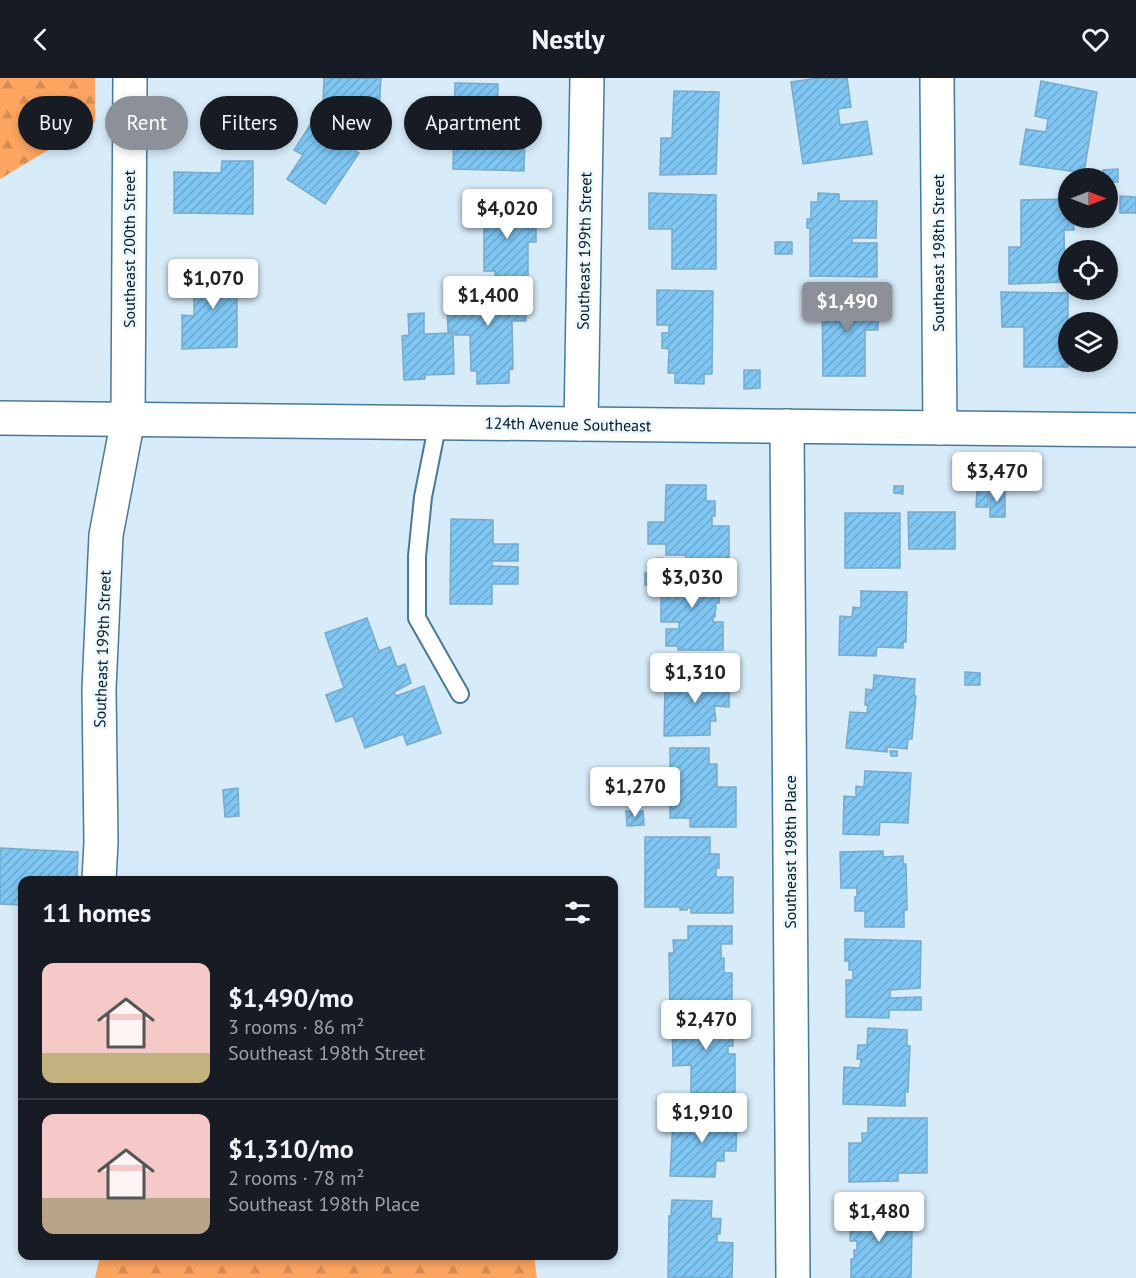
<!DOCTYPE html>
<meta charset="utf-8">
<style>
body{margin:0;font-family:"PT Sans",sans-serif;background:#242831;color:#f1f3f6;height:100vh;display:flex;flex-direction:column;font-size:22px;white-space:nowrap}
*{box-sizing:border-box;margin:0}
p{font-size:20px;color:#9ea1a6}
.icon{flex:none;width:33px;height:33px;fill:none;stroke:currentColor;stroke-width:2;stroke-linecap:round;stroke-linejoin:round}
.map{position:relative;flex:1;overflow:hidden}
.drawer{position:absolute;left:18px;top:798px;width:600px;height:384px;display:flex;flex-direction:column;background:#171b24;border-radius:12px;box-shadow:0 3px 9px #0003}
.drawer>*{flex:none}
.guide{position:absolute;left:18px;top:18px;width:600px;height:54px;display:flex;gap:12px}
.needle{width:39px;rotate:90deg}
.buttons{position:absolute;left:1058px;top:90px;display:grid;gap:12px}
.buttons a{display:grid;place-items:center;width:60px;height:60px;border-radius:50%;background:#171b24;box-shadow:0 3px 9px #0003;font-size:30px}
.price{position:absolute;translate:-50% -51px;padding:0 14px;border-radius:6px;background:#fff;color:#222;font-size:20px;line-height:39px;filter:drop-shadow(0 2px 3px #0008)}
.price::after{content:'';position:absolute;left:50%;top:36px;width:18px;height:14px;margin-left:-9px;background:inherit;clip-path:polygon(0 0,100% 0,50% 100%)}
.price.on{background:#8c9099;color:#fff}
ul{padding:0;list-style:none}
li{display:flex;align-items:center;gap:18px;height:150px;padding:0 24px}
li+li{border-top:2px solid #363941}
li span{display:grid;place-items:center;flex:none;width:168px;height:120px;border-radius:12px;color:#555}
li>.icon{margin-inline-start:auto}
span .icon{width:72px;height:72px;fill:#fffc;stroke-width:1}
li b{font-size:26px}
h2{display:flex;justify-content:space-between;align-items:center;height:72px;padding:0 24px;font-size:26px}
.tag{padding:0 21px;border-radius:27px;background:#171b24;box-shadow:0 3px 9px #0003;font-size:21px;line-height:54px}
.tag.on{background:#8c9099;color:#fff}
header{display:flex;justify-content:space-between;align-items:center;height:78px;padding:0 24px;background:#171b24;font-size:27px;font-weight:600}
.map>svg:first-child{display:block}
.forest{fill:url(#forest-firs)}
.building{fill:url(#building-hatch);stroke:#78aacb;stroke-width:1.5}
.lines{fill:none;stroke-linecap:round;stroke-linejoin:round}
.service-casing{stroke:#497998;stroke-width:20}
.minor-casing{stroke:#497998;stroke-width:36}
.tertiary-casing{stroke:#497998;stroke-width:36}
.service{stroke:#fff;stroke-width:16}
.minor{stroke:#fff;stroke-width:33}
.tertiary{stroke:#fff;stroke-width:33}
.labels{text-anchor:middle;stroke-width:5;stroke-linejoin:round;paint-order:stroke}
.street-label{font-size:16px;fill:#041723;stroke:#ecf7fe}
</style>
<header><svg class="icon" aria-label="back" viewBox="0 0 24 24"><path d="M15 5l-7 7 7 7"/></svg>Nestly<svg class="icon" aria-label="heart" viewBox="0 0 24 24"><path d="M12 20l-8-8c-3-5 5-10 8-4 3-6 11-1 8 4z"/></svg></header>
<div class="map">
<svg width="1136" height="1200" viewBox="0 0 1136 1200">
<defs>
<pattern id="forest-firs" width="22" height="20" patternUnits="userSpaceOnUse" patternTransform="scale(1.5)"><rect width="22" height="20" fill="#fba560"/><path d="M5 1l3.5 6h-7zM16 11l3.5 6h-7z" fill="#d68d53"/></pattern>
<pattern id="building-hatch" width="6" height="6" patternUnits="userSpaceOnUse" patternTransform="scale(1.5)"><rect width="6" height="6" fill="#7fc6f3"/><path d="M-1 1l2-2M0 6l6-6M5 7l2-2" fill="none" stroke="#6ca9d0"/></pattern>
</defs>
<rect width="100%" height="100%" fill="#d7ebf9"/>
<g class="forest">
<polygon points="0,0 95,0 95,44 0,101"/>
<polygon points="100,1178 534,1178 537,1200 95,1200"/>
</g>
<g class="building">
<polygon points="324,0 381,0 379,34 333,31 333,28 323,27"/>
<polygon points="818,0 847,0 851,29 838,31 840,47 867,43 872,76 803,86 791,4"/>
<polygon points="1041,3 1097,14 1084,95 1020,86 1026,51 1046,54 1048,41 1035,38"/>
<polygon points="455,5 498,6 497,52 525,52 524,93 453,91"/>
<polygon points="674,13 719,14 716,96 660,97 661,60 672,60"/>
<polygon points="367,41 379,42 378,54 365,53"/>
<polygon points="312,44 359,75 325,126 287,101 303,77 294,72"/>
<polygon points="222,83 253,83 253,136 174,135 174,94 221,95"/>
<polygon points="1118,91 1118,104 1107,104 1107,100 1103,100 1103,92"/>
<polygon points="649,115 716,117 716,191 672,191 672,151 649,151"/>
<polygon points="818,115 839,116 839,123 877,123 876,160 852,160 852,165 877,165 877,199 810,198 810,150 807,150 807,141 811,141 811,124 818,124"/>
<polygon points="1120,118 1136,119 1136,135 1120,135"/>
<polygon points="1068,121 1068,140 1073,140 1074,152 1064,152 1065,204 1009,206 1009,169 1021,169 1021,122"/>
<polygon points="484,127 526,127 526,151 529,151 529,148 536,148 536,164 528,164 528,199 495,198 495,193 484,193"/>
<rect x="775" y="164" width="17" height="12"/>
<polygon points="194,189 237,189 237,269 182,271 182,237 194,238"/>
<polygon points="525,209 526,243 512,243 513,291 509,292 509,305 477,306 477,293 471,293 470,257 455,257 455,254 448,254 447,211"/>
<polygon points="657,212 713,213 712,296 704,296 704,306 675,305 675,295 668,295 669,271 662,270 662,255 669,255 669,247 657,247"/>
<polygon points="1001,214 1068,215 1068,289 1024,289 1024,249 1002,249"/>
<polygon points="862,217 878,217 878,252 865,252 865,298 823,298 822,219 862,219"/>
<polygon points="424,235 424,256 453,255 454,296 425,297 425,301 404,302 402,258 409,257 408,236"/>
<polygon points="744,292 760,292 760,310 744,311"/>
<polygon points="666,407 706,407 706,423 715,423 715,438 712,438 712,448 729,448 729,483 686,483 686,477 666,477 666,466 648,466 648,444 665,444"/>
<polygon points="894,408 903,408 903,416 894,415"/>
<polygon points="977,411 988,412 988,429 976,429"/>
<rect x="990" y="411" width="15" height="28"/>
<polygon points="908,434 955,434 955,471 909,471"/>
<rect x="845" y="435" width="55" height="55"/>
<polygon points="451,441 493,442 493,466 518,466 518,483 492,483 492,488 518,489 518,506 492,506 492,526 450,526"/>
<polygon points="663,480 664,487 652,487 651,481"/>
<polygon points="661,492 723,492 723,509 719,509 719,525 716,525 715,539 713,539 713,544 723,544 723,572 678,572 678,568 666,568 666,551 679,551 679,544 661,544"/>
<polygon points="645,495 656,495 657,506 645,507"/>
<polygon points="861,513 907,514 906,564 903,564 903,570 877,569 876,578 839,577 840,538 852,539 853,529 861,530"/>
<polygon points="367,540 379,573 390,569 397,589 405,586 411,605 394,614 396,618 424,608 441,655 407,667 403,656 365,670 353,638 336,644 326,617 344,610 325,555"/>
<rect x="657" y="580" width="18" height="14"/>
<polygon points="694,594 729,594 729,629 714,628 716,643 710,643 710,657 664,658 665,608 694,608"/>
<polygon points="965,594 980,595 980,607 965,607"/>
<polygon points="874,597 915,601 914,618 916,618 912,661 908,661 907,671 887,669 887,674 846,670 850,634 867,635 868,627 865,627 866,611 873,612"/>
<polygon points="670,670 709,670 709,686 717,686 717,709 736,709 736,749 690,749 690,740 670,740"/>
<polygon points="890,673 897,673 897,678 891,678"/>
<polygon points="865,693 911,695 908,745 880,744 879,757 843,756 844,718 856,719 856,708 864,709"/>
<polygon points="238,710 239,738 225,739 223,712"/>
<polygon points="626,733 643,733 644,747 627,748"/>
<polygon points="645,759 710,759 710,776 719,776 719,790 716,790 716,799 733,799 733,835 691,835 691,830 687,830 687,832 680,832 680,829 645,829"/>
<polygon points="0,770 78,774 77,802 22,802 22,827 0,826"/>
<polygon points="883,773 883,779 903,778 903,786 906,786 907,832 904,832 904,849 865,849 865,833 855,833 855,819 857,819 857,810 841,810 840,774"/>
<polygon points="688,848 732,848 732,866 721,866 721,880 724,880 724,895 732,895 732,928 670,927 669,875 674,875 673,862 688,862"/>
<polygon points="845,861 921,863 920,910 890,912 890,920 921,919 921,932 889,932 889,940 846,939 846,902 853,902 853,892 849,892 849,883 845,883"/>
<polygon points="736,936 736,951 729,951 733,953 733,968 728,968 728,976 735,976 735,1015 691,1015 691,987 673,988 672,937"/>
<polygon points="868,950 907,952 907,968 910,968 908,1014 905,1014 905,1028 843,1026 844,989 860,990 861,981 857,981 858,967 867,967"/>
<polygon points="701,1035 737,1036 736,1073 724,1073 724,1083 716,1083 715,1099 670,1098 673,1042 701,1043"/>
<polygon points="868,1040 927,1040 927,1095 898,1095 898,1103 849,1104 849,1065 862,1065 862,1055 868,1055"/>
<polygon points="672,1122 712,1123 711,1140 721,1141 720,1156 717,1156 717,1164 733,1165 732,1200 668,1199 669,1138 671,1138"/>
<polygon points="851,1125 893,1126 894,1153 912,1153 911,1200 851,1200 851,1181 854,1181 854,1172 857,1172 857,1163 850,1163"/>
</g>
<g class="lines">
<defs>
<polyline id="service" points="438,344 423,419 417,478 417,540 460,616"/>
<g id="minor">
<polyline points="937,0 940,350"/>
<polyline points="581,346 587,0"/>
<polyline points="787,348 793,1200"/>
<polyline points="99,802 101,764 99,611 106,457 128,341 130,0"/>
</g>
<polyline id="tertiary" points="0,340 1136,352"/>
</defs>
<use href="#service" class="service-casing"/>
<use href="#minor" class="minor-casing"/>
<use href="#tertiary" class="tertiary-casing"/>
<use href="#service" class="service"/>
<use href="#minor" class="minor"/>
<use href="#tertiary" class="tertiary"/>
</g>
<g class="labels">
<g class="street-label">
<text transform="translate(129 171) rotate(-90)" y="6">Southeast 200th Street</text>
<text transform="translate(584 173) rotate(-89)" y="6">Southeast 199th Street</text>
<text transform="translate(938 175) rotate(-90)" y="6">Southeast 198th Street</text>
<text transform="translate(568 346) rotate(1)" y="6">124th Avenue Southeast</text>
<text transform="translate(102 571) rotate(-88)" y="6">Southeast 199th Street</text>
<text transform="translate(790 774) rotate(-90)" y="6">Southeast 198th Place</text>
</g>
</g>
</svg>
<div class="buttons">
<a><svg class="needle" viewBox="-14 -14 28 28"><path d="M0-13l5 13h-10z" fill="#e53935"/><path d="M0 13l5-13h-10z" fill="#9ea1a6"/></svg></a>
<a><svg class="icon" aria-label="locate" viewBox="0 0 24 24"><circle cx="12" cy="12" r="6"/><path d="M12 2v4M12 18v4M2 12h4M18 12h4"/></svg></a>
<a><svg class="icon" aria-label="layers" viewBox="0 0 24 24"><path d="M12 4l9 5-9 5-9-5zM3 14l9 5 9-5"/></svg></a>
</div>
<b class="price" style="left:507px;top:162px">$4,020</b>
<b class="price" style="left:213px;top:232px">$1,070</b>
<b class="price" style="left:488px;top:249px">$1,400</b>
<b class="price on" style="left:847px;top:255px">$1,490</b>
<b class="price" style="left:997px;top:425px">$3,470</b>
<b class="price" style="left:692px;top:531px">$3,030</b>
<b class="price" style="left:695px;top:626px">$1,310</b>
<b class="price" style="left:635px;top:740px">$1,270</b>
<b class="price" style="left:706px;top:973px">$2,470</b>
<b class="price" style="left:702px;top:1066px">$1,910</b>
<b class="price" style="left:879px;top:1165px">$1,480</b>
<div class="guide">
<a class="tag">Buy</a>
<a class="tag on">Rent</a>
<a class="tag">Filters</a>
<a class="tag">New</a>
<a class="tag">Apartment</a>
</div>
<section class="drawer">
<h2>11 homes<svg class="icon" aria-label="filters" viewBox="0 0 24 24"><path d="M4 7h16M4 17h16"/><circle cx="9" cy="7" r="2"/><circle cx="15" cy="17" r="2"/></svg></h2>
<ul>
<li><span style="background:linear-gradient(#f6c9c9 75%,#c2b280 0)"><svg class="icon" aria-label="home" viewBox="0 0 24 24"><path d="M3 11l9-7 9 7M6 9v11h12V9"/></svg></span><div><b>$1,490/mo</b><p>3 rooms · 86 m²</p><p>Southeast 198th Street</p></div></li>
<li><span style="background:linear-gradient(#f6c9c9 70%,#b9a48a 0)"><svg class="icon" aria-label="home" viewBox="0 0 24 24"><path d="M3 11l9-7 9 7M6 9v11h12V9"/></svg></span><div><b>$1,310/mo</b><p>2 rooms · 78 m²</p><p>Southeast 198th Place</p></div></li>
</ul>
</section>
</div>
